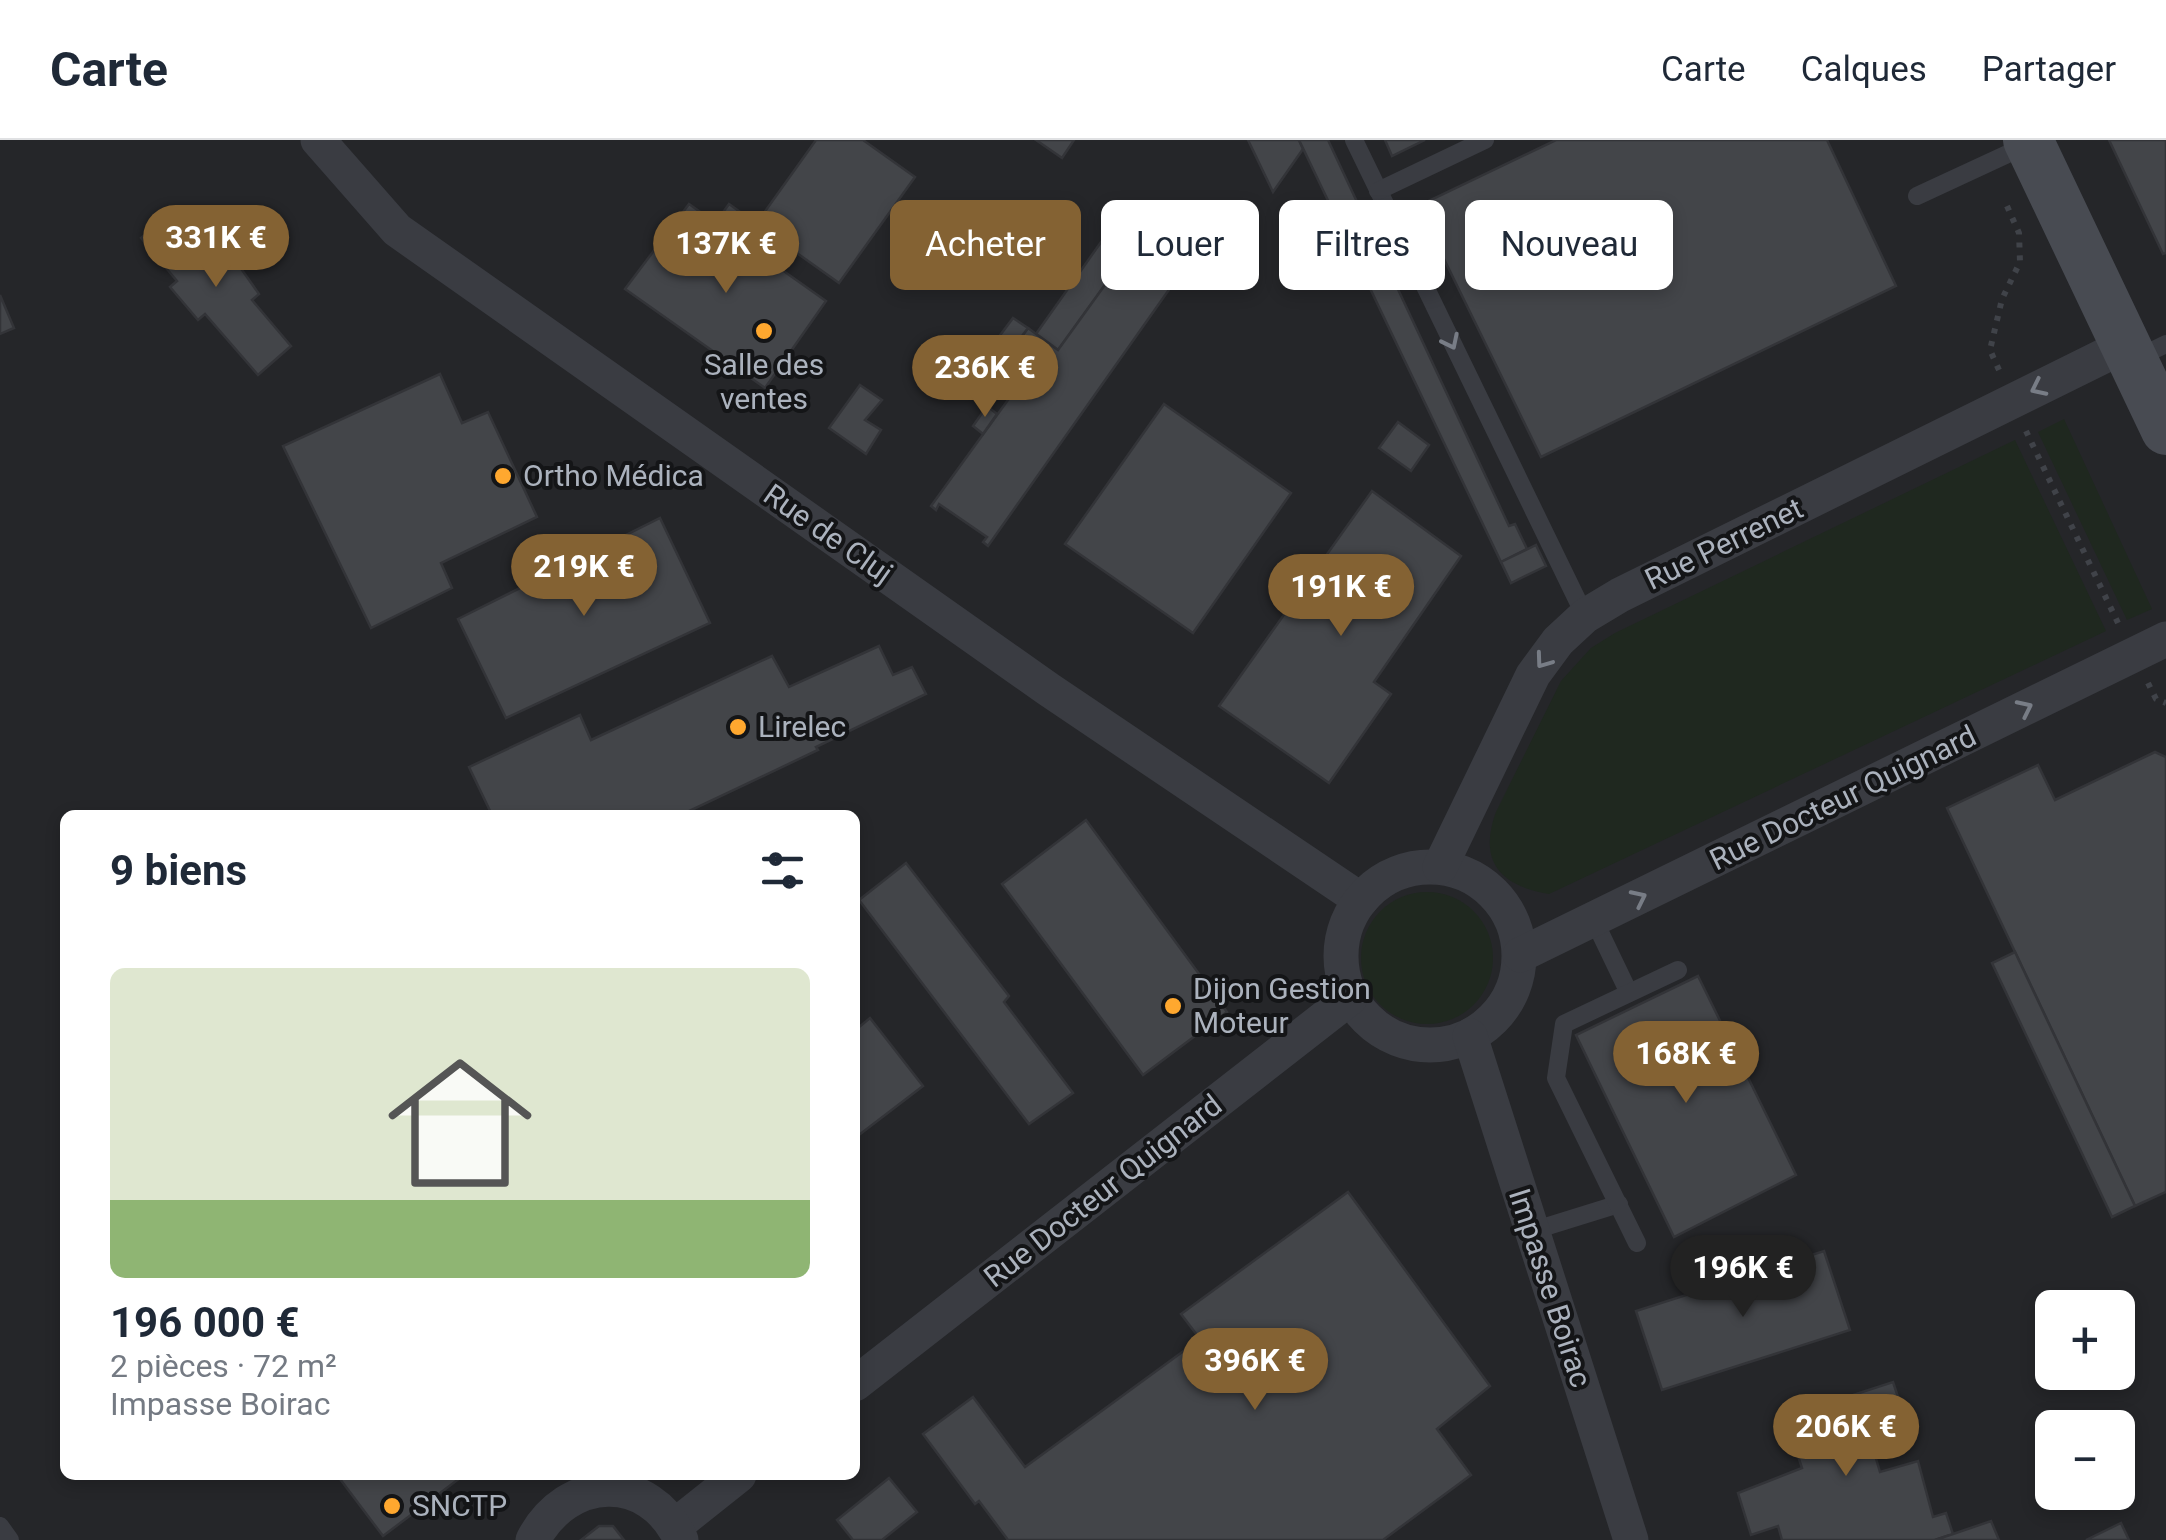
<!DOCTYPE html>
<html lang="fr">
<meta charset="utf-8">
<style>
body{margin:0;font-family:Roboto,sans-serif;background:#f2f2f3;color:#1f2937;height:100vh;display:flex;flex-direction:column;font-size:38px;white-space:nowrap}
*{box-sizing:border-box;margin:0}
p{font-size:32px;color:#747a83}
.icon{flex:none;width:55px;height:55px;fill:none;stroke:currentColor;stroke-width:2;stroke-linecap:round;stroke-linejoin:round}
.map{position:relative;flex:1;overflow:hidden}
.side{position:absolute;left:60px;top:670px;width:800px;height:670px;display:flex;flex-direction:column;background:#fff;border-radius:15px;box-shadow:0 5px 15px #0003}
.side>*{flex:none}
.guide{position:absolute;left:890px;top:60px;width:950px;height:90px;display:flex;gap:20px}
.fabs{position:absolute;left:2035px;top:1150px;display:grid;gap:20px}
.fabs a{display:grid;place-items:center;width:100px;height:100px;border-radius:15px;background:#fff;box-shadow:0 5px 15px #0003;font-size:50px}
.price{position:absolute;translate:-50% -85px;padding:0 22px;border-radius:35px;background:#846233;color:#fff;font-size:32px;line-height:65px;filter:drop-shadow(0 2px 5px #0008)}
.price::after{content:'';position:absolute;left:50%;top:60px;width:30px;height:22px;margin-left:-15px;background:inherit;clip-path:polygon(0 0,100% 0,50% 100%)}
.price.on{background:#222;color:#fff}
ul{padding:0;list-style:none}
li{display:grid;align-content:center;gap:20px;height:530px;padding:0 50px}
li+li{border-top:2px solid #e0e1e3}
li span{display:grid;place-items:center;height:310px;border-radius:15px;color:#555}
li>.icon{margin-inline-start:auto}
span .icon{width:180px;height:180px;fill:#fffc;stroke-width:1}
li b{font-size:42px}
h2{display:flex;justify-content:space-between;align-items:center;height:120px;padding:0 50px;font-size:42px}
.pill{padding:0 35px;border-radius:15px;background:#fff;box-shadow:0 5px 15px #0003;font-size:35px;line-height:90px}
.pill.on{background:#846233;color:#fff}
header{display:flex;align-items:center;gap:60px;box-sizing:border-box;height:140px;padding:0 50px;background:#fff;border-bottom:2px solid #e0e1e3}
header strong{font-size:48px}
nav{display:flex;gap:55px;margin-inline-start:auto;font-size:35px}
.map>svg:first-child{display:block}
.built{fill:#252629;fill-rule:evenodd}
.green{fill:#1f281f}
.building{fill:#434549;stroke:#333438;stroke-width:2.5}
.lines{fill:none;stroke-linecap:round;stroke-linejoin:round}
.path{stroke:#404349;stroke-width:6;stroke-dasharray:5 8;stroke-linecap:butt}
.service{stroke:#3a3c42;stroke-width:18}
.minor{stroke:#3a3c42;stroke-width:35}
.secondary{stroke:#484b52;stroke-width:50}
.oneway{stroke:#787d86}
.poi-dot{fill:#ffa82f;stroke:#141517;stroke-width:4}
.labels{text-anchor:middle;stroke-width:8;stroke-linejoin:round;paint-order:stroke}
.poi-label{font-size:30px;fill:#abb2bd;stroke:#141517;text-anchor:start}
.street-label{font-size:30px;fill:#abb2bd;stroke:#141517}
</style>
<header>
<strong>Carte</strong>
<nav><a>Carte</a><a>Calques</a><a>Partager</a></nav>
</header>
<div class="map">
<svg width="2166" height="1400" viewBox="0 0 2166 1400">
<rect width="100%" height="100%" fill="#191a1c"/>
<path class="built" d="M0 0H2166V1400H0ZM65 675H855V1335H65ZM2052 1168H2118V1232H2052ZM2052 1288H2118V1352H2052Z"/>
<g class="green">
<polygon points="2064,279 2152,469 2127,480 2038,292"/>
<path d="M2015 300 2106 491 1549 754C1500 746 1478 721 1496 672L1561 541 1591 508 1615 493Z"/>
<circle cx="1427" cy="818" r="66"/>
</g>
<g class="building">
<polygon points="816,0 863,0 915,37 839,143 756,84"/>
<polygon points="1036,0 1074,0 1062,18"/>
<polygon points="1248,0 1299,0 1303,9 1273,52"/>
<polygon points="1299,0 1328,0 1509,386 1515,384 1527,409 1501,422"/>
<polygon points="1385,0 1425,0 1392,16"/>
<polygon points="1556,0 1827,0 1896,146 1541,317 1418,66"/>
<polygon points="2109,0 2166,0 2166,113 2163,114"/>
<polygon points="689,64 826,161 765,248 625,149"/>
<polygon points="729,64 785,104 771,122 716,82"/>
<polygon points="175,70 200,98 208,91 235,120 259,154 252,160 291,206 258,235 205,174 198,180 170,147 177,141 141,98"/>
<polygon points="1118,78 1141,95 1058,210 1036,194"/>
<polygon points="1141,95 1185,127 988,406 983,402 987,397 939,364 936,370 931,366 1034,224 1013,208 1028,188 1058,210"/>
<polygon points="0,155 14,188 0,194"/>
<polygon points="1013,178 1028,188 1013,208 998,198"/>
<polygon points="440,234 462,283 488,272 537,377 441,423 452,448 371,488 283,306"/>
<polygon points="860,245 882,260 865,280 881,290 866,314 829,288"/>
<polygon points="1164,264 1291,353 1193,493 1065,404"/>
<polygon points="987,266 997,274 983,294 973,286"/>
<polygon points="1398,282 1429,305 1411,331 1379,308"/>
<polygon points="1372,351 1461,416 1374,542 1391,554 1329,643 1219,566"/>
<polygon points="660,378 710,483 506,578 458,479"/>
<polygon points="1536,405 1546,426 1511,443 1501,422"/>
<polygon points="879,506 893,535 912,527 926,554 816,607 818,610 681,675 492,675 469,627 580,575 591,600 772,516 789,547"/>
<polygon points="2155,612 2166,617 2166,1052 2135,1066 1947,668 2038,625 2055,660"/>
<polygon points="1086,680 1227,872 1143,935 1002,744"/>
<polygon points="906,723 1009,856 1004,862 1073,953 1029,984 859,760"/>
<polygon points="2015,812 2135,1066 2112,1077 1992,823"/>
<polygon points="1698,836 1796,1035 1674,1097 1576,895"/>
<polygon points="870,878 923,946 855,998 855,884 858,888"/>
<polygon points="1348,1052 1490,1246 1437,1289 1471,1335 1383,1400 1008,1400 979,1361 975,1364 923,1294 973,1257 1025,1327 1200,1199 1181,1174"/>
<polygon points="1824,1111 1850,1190 1662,1250 1636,1171"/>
<polygon points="1893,1242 1910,1293 1872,1305 1880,1332 1918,1321 1933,1377 1946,1373 1953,1394 1935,1400 1782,1400 1778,1386 1751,1395 1738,1353 1802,1328 1785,1277"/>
<polygon points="337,1335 464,1335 383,1396"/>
<polygon points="889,1338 917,1372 882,1400 853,1400 837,1380"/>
<polygon points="1991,1381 1999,1400 1935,1400 1953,1394"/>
<polygon points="2121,1383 2129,1400 2086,1400"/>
<polygon points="599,1386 613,1386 624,1400 581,1400"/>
</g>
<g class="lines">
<g class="path">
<polyline points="1999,230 1990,210 2002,159 2020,122 2019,93 2007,66"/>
<polyline points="2026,291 2118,483"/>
<polyline points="2148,543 2156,559 2166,563"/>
</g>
<g class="service">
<polyline points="1354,0 1585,476"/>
<polyline points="1378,51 1485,0"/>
<polyline points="1917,56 2029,4"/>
<polyline points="2135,219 2166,204"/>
<polyline points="1594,780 1629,853"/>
<polyline points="1532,1091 1619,1064"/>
<polyline points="1637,1103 1556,938 1564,884 1678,830"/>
<polyline points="0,1386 10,1400"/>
</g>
<g class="minor">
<polyline points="318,0 397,90 1048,549 1361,760"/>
<circle cx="1430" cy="816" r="89"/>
<polyline points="1440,727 1533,535 1558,501 1585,476 1620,455 2126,205"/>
<polyline points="1520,815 2166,499"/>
<polyline points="1470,896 1631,1400"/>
<polyline points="855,1244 1350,858"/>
<polyline points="675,1386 739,1335"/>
<path d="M533 1400C567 1335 649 1330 681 1400"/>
</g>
<polyline class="secondary" points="2028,0 2166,290"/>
</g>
<defs><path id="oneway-chevron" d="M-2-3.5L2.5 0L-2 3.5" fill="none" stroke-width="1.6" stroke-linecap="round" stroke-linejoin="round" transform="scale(2.5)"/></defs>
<g class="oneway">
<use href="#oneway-chevron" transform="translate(1451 202) rotate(64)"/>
<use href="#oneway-chevron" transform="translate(2038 248) rotate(154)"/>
<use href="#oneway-chevron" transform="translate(1543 521) rotate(126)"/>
<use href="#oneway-chevron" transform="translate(2025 568) rotate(-26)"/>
<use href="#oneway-chevron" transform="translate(1639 758) rotate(-26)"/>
</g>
<g class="poi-dot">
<circle cx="764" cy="191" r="10"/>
<circle cx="503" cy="336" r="10"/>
<circle cx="738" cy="587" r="10"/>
<circle cx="1173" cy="866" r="10"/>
<circle cx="392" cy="1366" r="10"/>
</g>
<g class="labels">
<g class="poi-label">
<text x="764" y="235" text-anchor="middle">Salle des<tspan x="764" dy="34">ventes</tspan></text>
<text x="523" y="346">Ortho Médica</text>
<text x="758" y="597">Lirelec</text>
<text x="1193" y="859">Dijon Gestion<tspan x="1193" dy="34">Moteur</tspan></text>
<text x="412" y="1376">SNCTP</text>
</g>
<g class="street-label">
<text transform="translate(828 394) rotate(35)" y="10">Rue de Cluj</text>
<text transform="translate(1724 404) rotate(-26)" y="10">Rue Perrenet</text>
<text transform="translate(1843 658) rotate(-26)" y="10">Rue Docteur Quignard</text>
<text transform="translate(1103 1051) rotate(-38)" y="10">Rue Docteur Quignard</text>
<text transform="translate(1550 1148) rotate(72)" y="10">Impasse Boirac</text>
</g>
</g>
</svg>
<div class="fabs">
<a>+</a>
<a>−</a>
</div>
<b class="price" style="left:216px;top:150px">331K €</b>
<b class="price" style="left:726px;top:156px">137K €</b>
<b class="price" style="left:985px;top:280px">236K €</b>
<b class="price" style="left:584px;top:479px">219K €</b>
<b class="price" style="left:1341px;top:499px">191K €</b>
<b class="price" style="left:1686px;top:966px">168K €</b>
<b class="price on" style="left:1743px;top:1180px">196K €</b>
<b class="price" style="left:1255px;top:1273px">396K €</b>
<b class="price" style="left:1846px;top:1339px">206K €</b>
<div class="guide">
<a class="pill on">Acheter</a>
<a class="pill">Louer</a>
<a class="pill">Filtres</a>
<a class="pill">Nouveau</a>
</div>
<section class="side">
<h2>9 biens<svg class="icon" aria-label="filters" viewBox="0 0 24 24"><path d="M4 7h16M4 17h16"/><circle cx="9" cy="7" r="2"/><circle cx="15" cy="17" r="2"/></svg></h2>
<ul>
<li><span style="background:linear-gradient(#dfe7d0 75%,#8fb573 0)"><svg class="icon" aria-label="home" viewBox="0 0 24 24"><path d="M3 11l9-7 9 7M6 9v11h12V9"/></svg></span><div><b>196 000 €</b><p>2 pièces · 72 m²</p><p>Impasse Boirac</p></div></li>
</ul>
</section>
</div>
